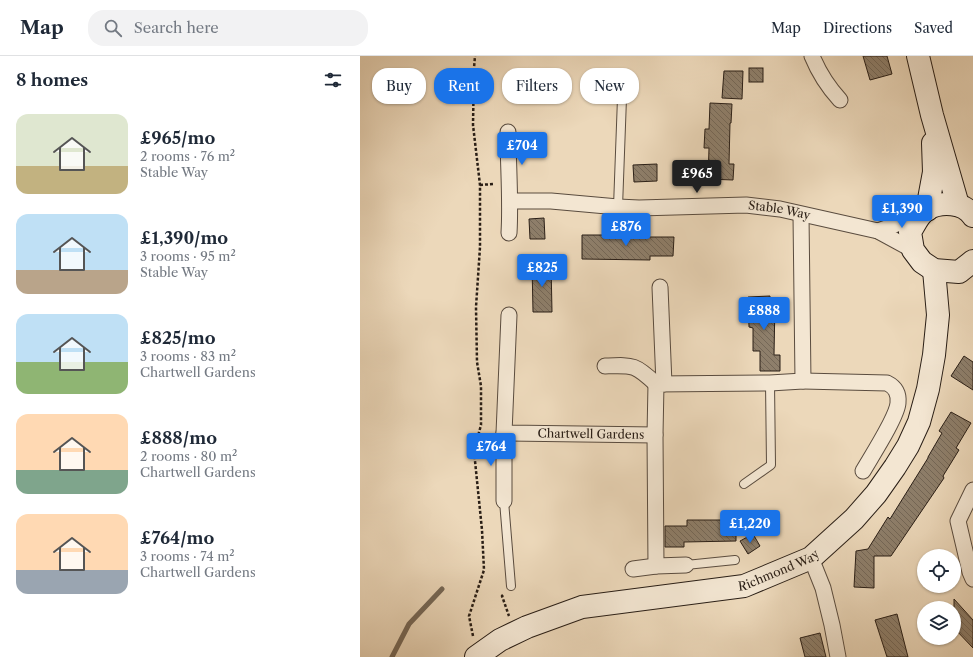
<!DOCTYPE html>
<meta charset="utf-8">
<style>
body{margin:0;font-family:"Libre Caslon Text",serif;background:#f2f2f3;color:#1f2937;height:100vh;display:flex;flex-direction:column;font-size:15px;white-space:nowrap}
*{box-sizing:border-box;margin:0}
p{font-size:13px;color:#747a83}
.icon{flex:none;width:22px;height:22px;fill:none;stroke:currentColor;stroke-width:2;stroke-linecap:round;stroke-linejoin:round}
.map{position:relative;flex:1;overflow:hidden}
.side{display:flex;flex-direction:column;background:#fff;width:360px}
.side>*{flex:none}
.hud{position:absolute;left:12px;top:12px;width:380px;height:36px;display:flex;gap:8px}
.buttons{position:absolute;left:557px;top:493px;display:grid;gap:8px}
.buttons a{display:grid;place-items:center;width:44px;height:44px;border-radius:50%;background:#fff;box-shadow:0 1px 3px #0004;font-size:20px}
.price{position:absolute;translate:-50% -34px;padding:0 9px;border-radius:4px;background:#1a73e8;color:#fff;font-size:13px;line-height:26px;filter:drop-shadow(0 1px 2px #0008)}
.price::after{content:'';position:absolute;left:50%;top:24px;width:12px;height:9px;margin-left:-6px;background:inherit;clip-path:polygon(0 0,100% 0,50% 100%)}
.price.selected{background:#222;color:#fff}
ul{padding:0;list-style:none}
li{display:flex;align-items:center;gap:12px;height:100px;padding:0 16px}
li span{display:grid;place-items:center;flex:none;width:112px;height:80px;border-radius:12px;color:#555}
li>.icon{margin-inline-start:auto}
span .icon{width:48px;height:48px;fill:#fffc;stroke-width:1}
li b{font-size:17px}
h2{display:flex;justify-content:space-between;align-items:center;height:48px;padding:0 16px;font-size:17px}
.chip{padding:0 14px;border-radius:16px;background:#fff;box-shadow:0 1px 3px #0004;font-size:14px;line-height:36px}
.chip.selected{background:#1a73e8;color:#fff}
header{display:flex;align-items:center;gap:24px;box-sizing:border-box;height:56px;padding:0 20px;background:#fff;border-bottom:1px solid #e0e1e3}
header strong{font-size:19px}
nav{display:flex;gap:22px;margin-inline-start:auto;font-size:14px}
.search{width:280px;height:36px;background:#f2f2f3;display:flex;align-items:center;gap:10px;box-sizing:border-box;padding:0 14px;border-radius:16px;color:#747a83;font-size:15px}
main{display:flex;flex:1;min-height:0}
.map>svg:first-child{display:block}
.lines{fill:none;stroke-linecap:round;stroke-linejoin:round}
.stream{stroke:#766857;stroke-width:5}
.building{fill:url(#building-back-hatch);stroke:#291e16}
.lane-casing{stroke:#5a4c3f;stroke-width:10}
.street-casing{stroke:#5a4c3f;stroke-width:17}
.secondary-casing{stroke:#291e16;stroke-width:24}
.path{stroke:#291e16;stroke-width:2.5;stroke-dasharray:3 2;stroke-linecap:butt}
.lane{stroke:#f3e6d2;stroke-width:8}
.street{stroke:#f3e6d2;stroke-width:15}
.secondary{stroke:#f3e6d2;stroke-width:22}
.labels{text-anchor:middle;stroke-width:3.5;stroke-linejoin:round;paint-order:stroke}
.street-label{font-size:12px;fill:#291e16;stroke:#f3e6d2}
</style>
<header>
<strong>Map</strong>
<div class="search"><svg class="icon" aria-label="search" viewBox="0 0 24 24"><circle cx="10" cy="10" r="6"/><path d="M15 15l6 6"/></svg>Search here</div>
<nav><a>Map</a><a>Directions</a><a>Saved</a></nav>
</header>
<main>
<section class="side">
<h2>8 homes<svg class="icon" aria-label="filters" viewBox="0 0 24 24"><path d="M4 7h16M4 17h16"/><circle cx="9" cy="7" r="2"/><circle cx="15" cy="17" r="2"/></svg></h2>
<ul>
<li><span style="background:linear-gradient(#dfe7d0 65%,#c2b280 0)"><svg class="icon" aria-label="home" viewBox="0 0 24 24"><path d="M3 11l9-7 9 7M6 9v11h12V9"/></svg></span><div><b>£965/mo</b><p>2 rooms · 76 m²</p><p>Stable Way</p></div></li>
<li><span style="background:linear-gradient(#bfe0f5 70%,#b9a48a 0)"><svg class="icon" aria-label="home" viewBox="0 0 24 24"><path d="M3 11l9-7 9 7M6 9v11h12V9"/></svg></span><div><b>£1,390/mo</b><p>3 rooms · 95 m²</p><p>Stable Way</p></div></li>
<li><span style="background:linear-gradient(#bfe0f5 60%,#8fb573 0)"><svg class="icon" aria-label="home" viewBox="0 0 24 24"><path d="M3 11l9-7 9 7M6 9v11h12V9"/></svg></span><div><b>£825/mo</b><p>3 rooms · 83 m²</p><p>Chartwell Gardens</p></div></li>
<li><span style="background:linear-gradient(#ffd9b3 70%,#7fa58c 0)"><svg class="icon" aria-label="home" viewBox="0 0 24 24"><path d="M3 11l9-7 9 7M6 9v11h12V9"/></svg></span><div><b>£888/mo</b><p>2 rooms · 80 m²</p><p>Chartwell Gardens</p></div></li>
<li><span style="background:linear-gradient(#ffd9b3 70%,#9aa5b1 0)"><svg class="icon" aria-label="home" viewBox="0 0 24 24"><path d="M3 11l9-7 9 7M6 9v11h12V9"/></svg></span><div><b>£764/mo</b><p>3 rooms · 74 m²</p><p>Chartwell Gardens</p></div></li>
</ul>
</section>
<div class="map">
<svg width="613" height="601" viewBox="0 0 613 601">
<defs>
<pattern id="building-back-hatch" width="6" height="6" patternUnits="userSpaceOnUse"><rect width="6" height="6" fill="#8e7f6b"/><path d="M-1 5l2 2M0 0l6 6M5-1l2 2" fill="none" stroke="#746757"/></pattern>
</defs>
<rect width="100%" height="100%" fill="#ecd8ba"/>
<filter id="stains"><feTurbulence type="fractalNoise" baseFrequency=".005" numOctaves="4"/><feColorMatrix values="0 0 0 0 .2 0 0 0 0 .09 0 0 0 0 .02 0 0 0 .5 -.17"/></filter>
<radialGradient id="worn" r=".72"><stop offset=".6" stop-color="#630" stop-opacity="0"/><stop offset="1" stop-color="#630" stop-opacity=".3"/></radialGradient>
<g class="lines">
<polyline class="stream" points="32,601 49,568 82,533"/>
</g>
<g class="building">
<polygon points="503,0 527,0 532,18 510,24"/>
<rect x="389" y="12" width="14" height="14"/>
<polygon points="364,15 383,15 382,43 362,42"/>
<polygon points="350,47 372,48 371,67 370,67 369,108 374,108 373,124 348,123 349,92 344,92 345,73 349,73"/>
<polygon points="297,108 297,125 274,126 273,109"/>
<polygon points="184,162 185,183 170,183 169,163"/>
<polygon points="222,179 254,179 254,181 314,181 313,200 290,200 290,204 222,203"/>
<polygon points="172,208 191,208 192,256 173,256"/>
<polygon points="410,240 410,245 415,245 414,299 420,299 420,315 400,315 400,295 393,295 393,272 389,271 388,241"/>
<polygon points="604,300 613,306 613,334 591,320"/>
<polygon points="591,356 611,367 596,392 599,394 583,420 584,422 531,500 514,500 514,532 494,531 496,495 508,493 528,461 530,463 568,402 568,401 582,377 579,375"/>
<polygon points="327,464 366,464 366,471 376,471 376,485 324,486 324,491 305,491 305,470 327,470"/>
<polygon points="393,478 400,490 388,498 380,485"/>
<polygon points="594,543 613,564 613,592 594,572"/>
<polygon points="537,558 548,601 527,601 515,564"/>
<polygon points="460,577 466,601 445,601 440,582"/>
</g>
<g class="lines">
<defs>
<g id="lane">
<polyline points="258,151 262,42"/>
<polyline points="384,428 411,409 410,327"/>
<polyline points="144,445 151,530"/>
<polyline points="326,509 375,504"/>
</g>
<g id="street">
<path d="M452 0C459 17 468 31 480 44"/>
<path d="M148 76C148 110 151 144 149 177"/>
<path id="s1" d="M151 145H191L258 151 279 152 386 149 420 153 518 175 553 194"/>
<polyline points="518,175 559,160"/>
<polyline points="300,231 304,328"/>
<path id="s2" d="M149 259 144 377 295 379"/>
<path d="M245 310C273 309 275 308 296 328"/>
<path d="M443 325 527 327C535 331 539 337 538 347 537 361 511 401 503 415"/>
<polyline points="144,377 144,445"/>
<polyline points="613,434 598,465 610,516 613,523"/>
<polyline points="451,502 463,532 472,569 478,601"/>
<polyline points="326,509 296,510 295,379 296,328 410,327 443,325 441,159"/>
<polyline points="273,513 296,510"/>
</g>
<g id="secondary">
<polyline points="558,0 572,59 598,149"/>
<polyline points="567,154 574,116 573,87"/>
<path d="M613 160C604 146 581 145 567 153 559 158 555 168 550 176L553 194 562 206 574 214 599 216 613 205"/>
<path id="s3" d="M116 601 140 584 167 571 222 551 384 530 451 502 494 463 516 438 535 411 548 390 559 366 568 333 574 299 578 259 574 214"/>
</g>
</defs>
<use href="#lane" class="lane-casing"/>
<use href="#street" class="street-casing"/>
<use href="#secondary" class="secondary-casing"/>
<g class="path">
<polyline points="120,129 133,128"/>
<polyline points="143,539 142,540 149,560"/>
<polyline points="113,580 109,560 124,514 122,474 114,395 121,369 121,330 117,306 116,251 120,191 120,129 113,69 114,12 115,0"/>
</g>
<use href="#lane" class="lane"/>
<use href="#street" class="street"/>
<use href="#secondary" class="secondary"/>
</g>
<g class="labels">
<g class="street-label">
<text dy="4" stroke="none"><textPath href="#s1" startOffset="269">Stable Way</textPath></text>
<text dy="4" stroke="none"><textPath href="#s2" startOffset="205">Chartwell Gardens</textPath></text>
<text dy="4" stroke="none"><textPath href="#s3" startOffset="319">Richmond Way</textPath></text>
</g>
</g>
<rect width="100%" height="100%" filter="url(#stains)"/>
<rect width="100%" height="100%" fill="url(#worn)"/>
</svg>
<div class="buttons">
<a><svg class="icon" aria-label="locate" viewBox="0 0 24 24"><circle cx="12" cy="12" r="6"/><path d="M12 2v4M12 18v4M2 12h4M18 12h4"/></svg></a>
<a><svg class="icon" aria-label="layers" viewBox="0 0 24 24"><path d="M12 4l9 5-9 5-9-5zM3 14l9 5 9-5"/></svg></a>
</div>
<b class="price" style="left:162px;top:110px">£704</b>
<b class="price selected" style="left:337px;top:138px">£965</b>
<b class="price" style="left:542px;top:173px">£1,390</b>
<b class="price" style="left:266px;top:191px">£876</b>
<b class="price" style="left:182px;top:232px">£825</b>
<b class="price" style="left:404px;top:275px">£888</b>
<b class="price" style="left:131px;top:411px">£764</b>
<b class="price" style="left:390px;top:488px">£1,220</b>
<div class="hud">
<a class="chip">Buy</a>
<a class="chip selected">Rent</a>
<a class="chip">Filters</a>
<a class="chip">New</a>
</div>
</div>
</main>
